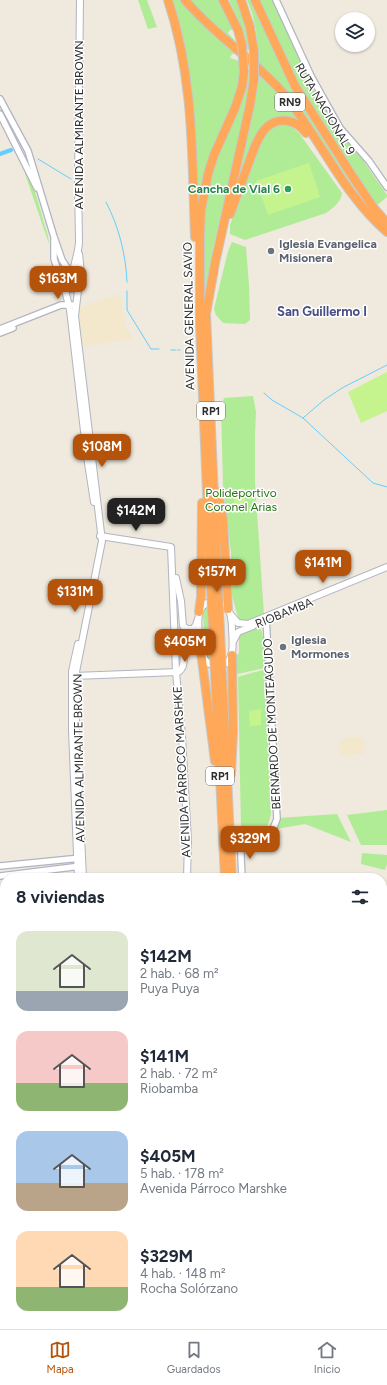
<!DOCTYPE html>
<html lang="es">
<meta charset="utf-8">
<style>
body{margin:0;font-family:Figtree,sans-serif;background:#f2f2f3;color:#1f2937;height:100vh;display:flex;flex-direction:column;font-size:15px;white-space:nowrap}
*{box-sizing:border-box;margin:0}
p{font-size:13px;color:#747a83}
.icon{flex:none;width:22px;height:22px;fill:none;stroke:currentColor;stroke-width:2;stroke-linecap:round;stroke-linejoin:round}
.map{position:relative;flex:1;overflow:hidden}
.details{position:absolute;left:0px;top:873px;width:387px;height:456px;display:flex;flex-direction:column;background:#fff;border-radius:16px 16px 0 0;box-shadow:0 1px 3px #0004}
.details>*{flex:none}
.fabs{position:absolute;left:335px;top:12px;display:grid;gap:8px}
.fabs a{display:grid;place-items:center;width:40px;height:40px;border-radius:50%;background:#fff;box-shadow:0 1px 3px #0004;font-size:20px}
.price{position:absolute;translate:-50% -34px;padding:0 9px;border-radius:8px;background:#b45309;color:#fff;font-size:13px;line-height:26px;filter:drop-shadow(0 1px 2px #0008)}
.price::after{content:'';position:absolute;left:50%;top:24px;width:12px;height:9px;margin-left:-6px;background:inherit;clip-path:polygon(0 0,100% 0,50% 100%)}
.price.current{background:#222;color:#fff}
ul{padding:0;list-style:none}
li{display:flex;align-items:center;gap:12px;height:100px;padding:0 16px}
li span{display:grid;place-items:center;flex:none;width:112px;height:80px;border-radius:12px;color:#555}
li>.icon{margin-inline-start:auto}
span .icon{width:48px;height:48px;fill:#fffc;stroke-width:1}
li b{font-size:17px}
h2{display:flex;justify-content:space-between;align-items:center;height:48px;padding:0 16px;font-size:17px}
.menu{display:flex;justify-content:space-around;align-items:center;height:56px;border-top:1px solid #e0e1e3;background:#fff;font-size:11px;color:#747a83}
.menu a{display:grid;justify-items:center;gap:2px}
.menu .current{color:#b45309}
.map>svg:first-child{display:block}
.education{fill:#f3e7cc}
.green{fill:#afec95}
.pitch{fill:#c5f48f}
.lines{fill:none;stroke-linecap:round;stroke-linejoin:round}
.stream{stroke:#66cefc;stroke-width:1}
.canal{stroke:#66cefc;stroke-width:4}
.tertiary-casing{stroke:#b2b4c2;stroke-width:8}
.secondary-casing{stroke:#b2b4c2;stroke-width:8}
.motorway-casing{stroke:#c8c8c8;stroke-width:10}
.tertiary{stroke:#fff;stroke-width:5.5}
.secondary{stroke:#fff;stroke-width:6}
.motorway{stroke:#ffa859;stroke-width:8}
.motorway-bridge-casing{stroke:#c8c8c8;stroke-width:10;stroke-linecap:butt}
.motorway-bridge{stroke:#ffa859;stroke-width:8}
.leisure-dot{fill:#2e9e5b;stroke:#fff;stroke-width:1.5}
.worship-dot{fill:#6b7280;stroke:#fff;stroke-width:1.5}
.labels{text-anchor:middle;stroke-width:3;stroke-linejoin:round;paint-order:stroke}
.shield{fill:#fff;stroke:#6c6c6c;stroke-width:1}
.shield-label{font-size:11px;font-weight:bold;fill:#2d2d2d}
.street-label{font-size:12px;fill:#2d2d2d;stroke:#fff}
.leisure-label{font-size:12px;font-weight:bold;fill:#27864d;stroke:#fff;text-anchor:end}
.worship-label{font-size:12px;font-weight:bold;fill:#5b616d;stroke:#fff;text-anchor:start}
.park-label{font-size:12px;fill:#237412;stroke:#fff}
.neighbourhood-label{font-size:13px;font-weight:bold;fill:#474f83;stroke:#fff}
</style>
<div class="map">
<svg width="387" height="1329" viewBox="0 0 387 1329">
<rect width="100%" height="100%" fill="#efe9de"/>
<g class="education">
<polygon points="120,294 124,323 133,339 83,346 79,322 80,310 83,306"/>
<polygon points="347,738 364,738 364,754 343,755 340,753 340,740"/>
</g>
<g class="green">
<polygon points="138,0 147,0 157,27 148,29"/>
<polygon points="171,0 180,0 190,11 238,54 232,54 230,58 240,61 239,83 236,95 219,134 206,169 197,206 195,150"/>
<polygon points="188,0 220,0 235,29 230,30 228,33 238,44 238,46 220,32"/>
<polygon points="229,0 237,0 247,27 251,50 247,49 242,28"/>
<polygon points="247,0 252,0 269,38 373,213 367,208 258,63 256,30 252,13"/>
<polygon points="260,0 272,0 317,96 342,137 360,156 387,195 387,197 376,206 318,119 287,63 274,31"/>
<polygon points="258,72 276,90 300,122 267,123 229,206 251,123"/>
<polygon points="249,74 252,74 249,94 213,248 205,295 204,295 202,225 214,163 240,105"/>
<path d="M280 125 291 126 299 133 342 193C341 202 333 208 326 213L245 240 230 234V225L253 159 265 133 273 127Z"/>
<path d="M19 156C31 176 38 200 44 223 46 229 49 237 49 244Z"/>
<polygon points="232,242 246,247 249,285 250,320 245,324 223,323 216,315 214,309 228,251"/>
<path d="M253 396 256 412 255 434V483L264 615C256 618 245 625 238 618L232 595 231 553 223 485 221 407 224 398Z"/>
<polygon points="208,606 210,660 206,657 205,652 203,614 204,610"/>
<path d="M258 628 261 629C265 642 265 655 265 668L237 674 236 656 239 653V638L241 635Z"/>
<polygon points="266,669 271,814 267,828 241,828 238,677"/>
<polygon points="387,810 387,845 361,845 347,815"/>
<polygon points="337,814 351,842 305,824 276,829 278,818"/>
<polygon points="362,853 387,855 387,864 385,870 361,864"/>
</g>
<g class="pitch">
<polygon points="309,163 320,197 268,215 256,181"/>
<polygon points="387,372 387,411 361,423 348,392"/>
<polygon points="244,488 246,506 235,507 233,490"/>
<polygon points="261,709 261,725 250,726 249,711"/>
</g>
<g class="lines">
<g class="stream">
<polyline points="11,150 13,150"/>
<polyline points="38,159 71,179"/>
<path d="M106 202C119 227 126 255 127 282"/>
<polyline points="127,291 127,310 151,349 159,349"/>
<polyline points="171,350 176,350"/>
<polyline points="178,350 180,350"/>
<polyline points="264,393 272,400 303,418 373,483 387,487"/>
<polyline points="303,418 324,400 342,388 387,365"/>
</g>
<polyline class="canal" points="0,154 11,150"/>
<defs>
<g id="tertiary">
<polyline points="276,0 311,76 340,128 369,161 387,187"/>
<polyline points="0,99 28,151 54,237 62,260 69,271"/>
<polyline points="0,114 37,188"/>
<polyline points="54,240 54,259 61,280"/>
<polyline points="0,329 61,305 73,305"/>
<polyline points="0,333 13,328"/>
<polyline points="0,866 81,858"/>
<polyline points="0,876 81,866"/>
<polyline points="242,878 240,836 272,831 277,819 266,617"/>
<polyline points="0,1089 5,1088"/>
<polyline points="0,1098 5,1096"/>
</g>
<g id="secondary">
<path d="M79 254C80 262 82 274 79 283 75 293 63 289 61 280L62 274C69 268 76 271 79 279"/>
<polyline points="73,271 78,250 79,243 78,180 80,0"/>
<polyline points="79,282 75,316 102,541 76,672 76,730 83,878"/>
<polyline points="64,286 70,310 87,457 94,502"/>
<polyline points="100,536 171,547 176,672 182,736 188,841 187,878"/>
<polyline points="176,578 181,601 183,626 187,629 193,629 196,625 198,619"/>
<polyline points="232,616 238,623 248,624 387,567"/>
<polyline points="234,640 238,632 253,626"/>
<polyline points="78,644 72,671 72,730 78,878"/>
<path d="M74 676 178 672C191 665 175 641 192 637 205 641 198 665 216 666 236 667 233 643 232 630 232 624 232 615 228 609 226 605 220 602 215 602 190 600 200 637 201 652"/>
<polyline points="128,1324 128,1329"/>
<polyline points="132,1324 132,1329"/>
<polyline points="247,1324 248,1329"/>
<polyline points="357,1324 362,1329"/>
</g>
<g id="motorway">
<path d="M168 0C194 78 192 156 195 237"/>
<path d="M185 0C214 35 254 59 284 94 320 138 343 194 387 232"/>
<polyline points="223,0 238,30 242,45"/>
<polyline points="241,0 250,27 254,52"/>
<polyline points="255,0 295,86 351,174 373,207 387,223"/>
<path d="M230 214 255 146C258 140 261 132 267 127 280 116 297 120 306 133"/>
<polyline points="218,492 223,520 228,609"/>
<polyline points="218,588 206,314 215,263 250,105 254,79"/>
<polyline points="211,589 200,324 200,234 201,210 208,174 214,155 235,108 242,87 244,72"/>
<polyline points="212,610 214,652"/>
<polyline points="219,610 221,653"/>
<polyline points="199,612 201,597 202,503"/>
<polyline points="201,652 215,761"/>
<polyline points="215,675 225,878"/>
<polyline points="222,675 232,878"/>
<polyline points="231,774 233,732 232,655"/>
<polyline points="272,1324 273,1329"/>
<polyline points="278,1324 279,1329"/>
<polyline points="284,1324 284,1329"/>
<polyline points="291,1324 291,1329"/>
</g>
</defs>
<use href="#tertiary" class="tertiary-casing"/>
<use href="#secondary" class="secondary-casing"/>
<use href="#motorway" class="motorway-casing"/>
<use href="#tertiary" class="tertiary"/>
<use href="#secondary" class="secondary"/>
<use href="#motorway" class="motorway"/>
<defs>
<g id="motorway-bridge">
<polyline points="242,45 244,72"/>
<polyline points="254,52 254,79"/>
<polyline points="218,588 219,610"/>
<polyline points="211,589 212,610"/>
<polyline points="214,652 215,675"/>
<polyline points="221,653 222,675"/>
</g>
</defs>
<use href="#motorway-bridge" class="motorway-bridge-casing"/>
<use href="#motorway-bridge" class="motorway-bridge"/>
</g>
<circle class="leisure-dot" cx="288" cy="189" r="4"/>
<g class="worship-dot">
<circle cx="271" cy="251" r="4"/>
<circle cx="283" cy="647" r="4"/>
</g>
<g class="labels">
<g class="shield">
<rect x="275" y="93" width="30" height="18" rx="3"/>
<rect x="197" y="402" width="28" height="18" rx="3"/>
<rect x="206" y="767" width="28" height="18" rx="3"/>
</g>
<g class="shield-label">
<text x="290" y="106">RN9</text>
<text x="211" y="415">RP1</text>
<text x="220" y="780">RP1</text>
</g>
<g class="street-label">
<text transform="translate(325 109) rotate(59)" y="4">RUTA NACIONAL 9</text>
<text transform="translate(79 125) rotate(-90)" y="4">AVENIDA ALMIRANTE BROWN</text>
<text transform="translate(189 316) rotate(-91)" y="4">AVENIDA GENERAL SAVIO</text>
<text transform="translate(284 613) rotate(-22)" y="4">RIOBAMBA</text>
<text transform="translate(272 724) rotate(-93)" y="4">BERNARDO DE MONTEAGUDO</text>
<text transform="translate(79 758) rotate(-91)" y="4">AVENIDA ALMIRANTE BROWN</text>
<text transform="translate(182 772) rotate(-93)" y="4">AVENIDA PÁRROCO MARSHKE</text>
</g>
<g class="leisure-label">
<text x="280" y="193">Cancha de Vial 6</text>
</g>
<g class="worship-label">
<text x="279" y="248">Iglesia Evangelica<tspan x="279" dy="14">Misionera</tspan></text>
<text x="291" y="644">Iglesia<tspan x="291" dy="14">Mormones</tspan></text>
</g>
<g class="park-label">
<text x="241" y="497">Polideportivo<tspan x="241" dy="14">Coronel Arias</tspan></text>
</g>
<g class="neighbourhood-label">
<text x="322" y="316">San Guillermo I</text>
</g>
</g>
</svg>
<div class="fabs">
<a><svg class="icon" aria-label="layers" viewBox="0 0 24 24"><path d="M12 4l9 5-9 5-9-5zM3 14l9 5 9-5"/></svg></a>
</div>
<b class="price" style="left:58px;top:300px">$163M</b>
<b class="price" style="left:102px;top:468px">$108M</b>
<b class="price current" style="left:136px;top:532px">$142M</b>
<b class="price" style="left:323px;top:584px">$141M</b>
<b class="price" style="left:217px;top:593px">$157M</b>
<b class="price" style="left:75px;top:613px">$131M</b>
<b class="price" style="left:185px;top:663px">$405M</b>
<b class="price" style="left:250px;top:860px">$329M</b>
<section class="details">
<h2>8 viviendas<svg class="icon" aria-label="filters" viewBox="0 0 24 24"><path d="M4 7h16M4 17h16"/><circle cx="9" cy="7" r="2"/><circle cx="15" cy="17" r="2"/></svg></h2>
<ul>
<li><span style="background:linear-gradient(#dfe7d0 75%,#9aa5b1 0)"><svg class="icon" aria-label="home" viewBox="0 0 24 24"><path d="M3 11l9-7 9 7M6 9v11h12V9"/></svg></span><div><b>$142M</b><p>2 hab. · 68 m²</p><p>Puya Puya</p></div></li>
<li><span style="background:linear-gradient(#f6c9c9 65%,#8fb573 0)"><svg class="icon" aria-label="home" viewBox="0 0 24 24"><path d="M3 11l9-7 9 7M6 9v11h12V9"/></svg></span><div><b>$141M</b><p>2 hab. · 72 m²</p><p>Riobamba</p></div></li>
<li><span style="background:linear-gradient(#a9c7e8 65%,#b9a48a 0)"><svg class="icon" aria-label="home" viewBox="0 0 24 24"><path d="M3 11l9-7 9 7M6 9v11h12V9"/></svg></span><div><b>$405M</b><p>5 hab. · 178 m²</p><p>Avenida Párroco Marshke</p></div></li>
<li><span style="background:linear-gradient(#ffd9b3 70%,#8fb573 0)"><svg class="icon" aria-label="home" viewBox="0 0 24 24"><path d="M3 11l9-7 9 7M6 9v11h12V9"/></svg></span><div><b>$329M</b><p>4 hab. · 148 m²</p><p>Rocha Solórzano</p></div></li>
</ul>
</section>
</div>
<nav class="menu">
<a class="current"><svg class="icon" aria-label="map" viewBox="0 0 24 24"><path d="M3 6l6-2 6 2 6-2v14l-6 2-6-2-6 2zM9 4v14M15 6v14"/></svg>Mapa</a>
<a><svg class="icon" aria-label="saved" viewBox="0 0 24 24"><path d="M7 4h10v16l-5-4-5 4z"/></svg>Guardados</a>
<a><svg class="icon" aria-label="home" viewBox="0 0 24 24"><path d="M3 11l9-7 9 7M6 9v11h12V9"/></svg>Inicio</a>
</nav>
